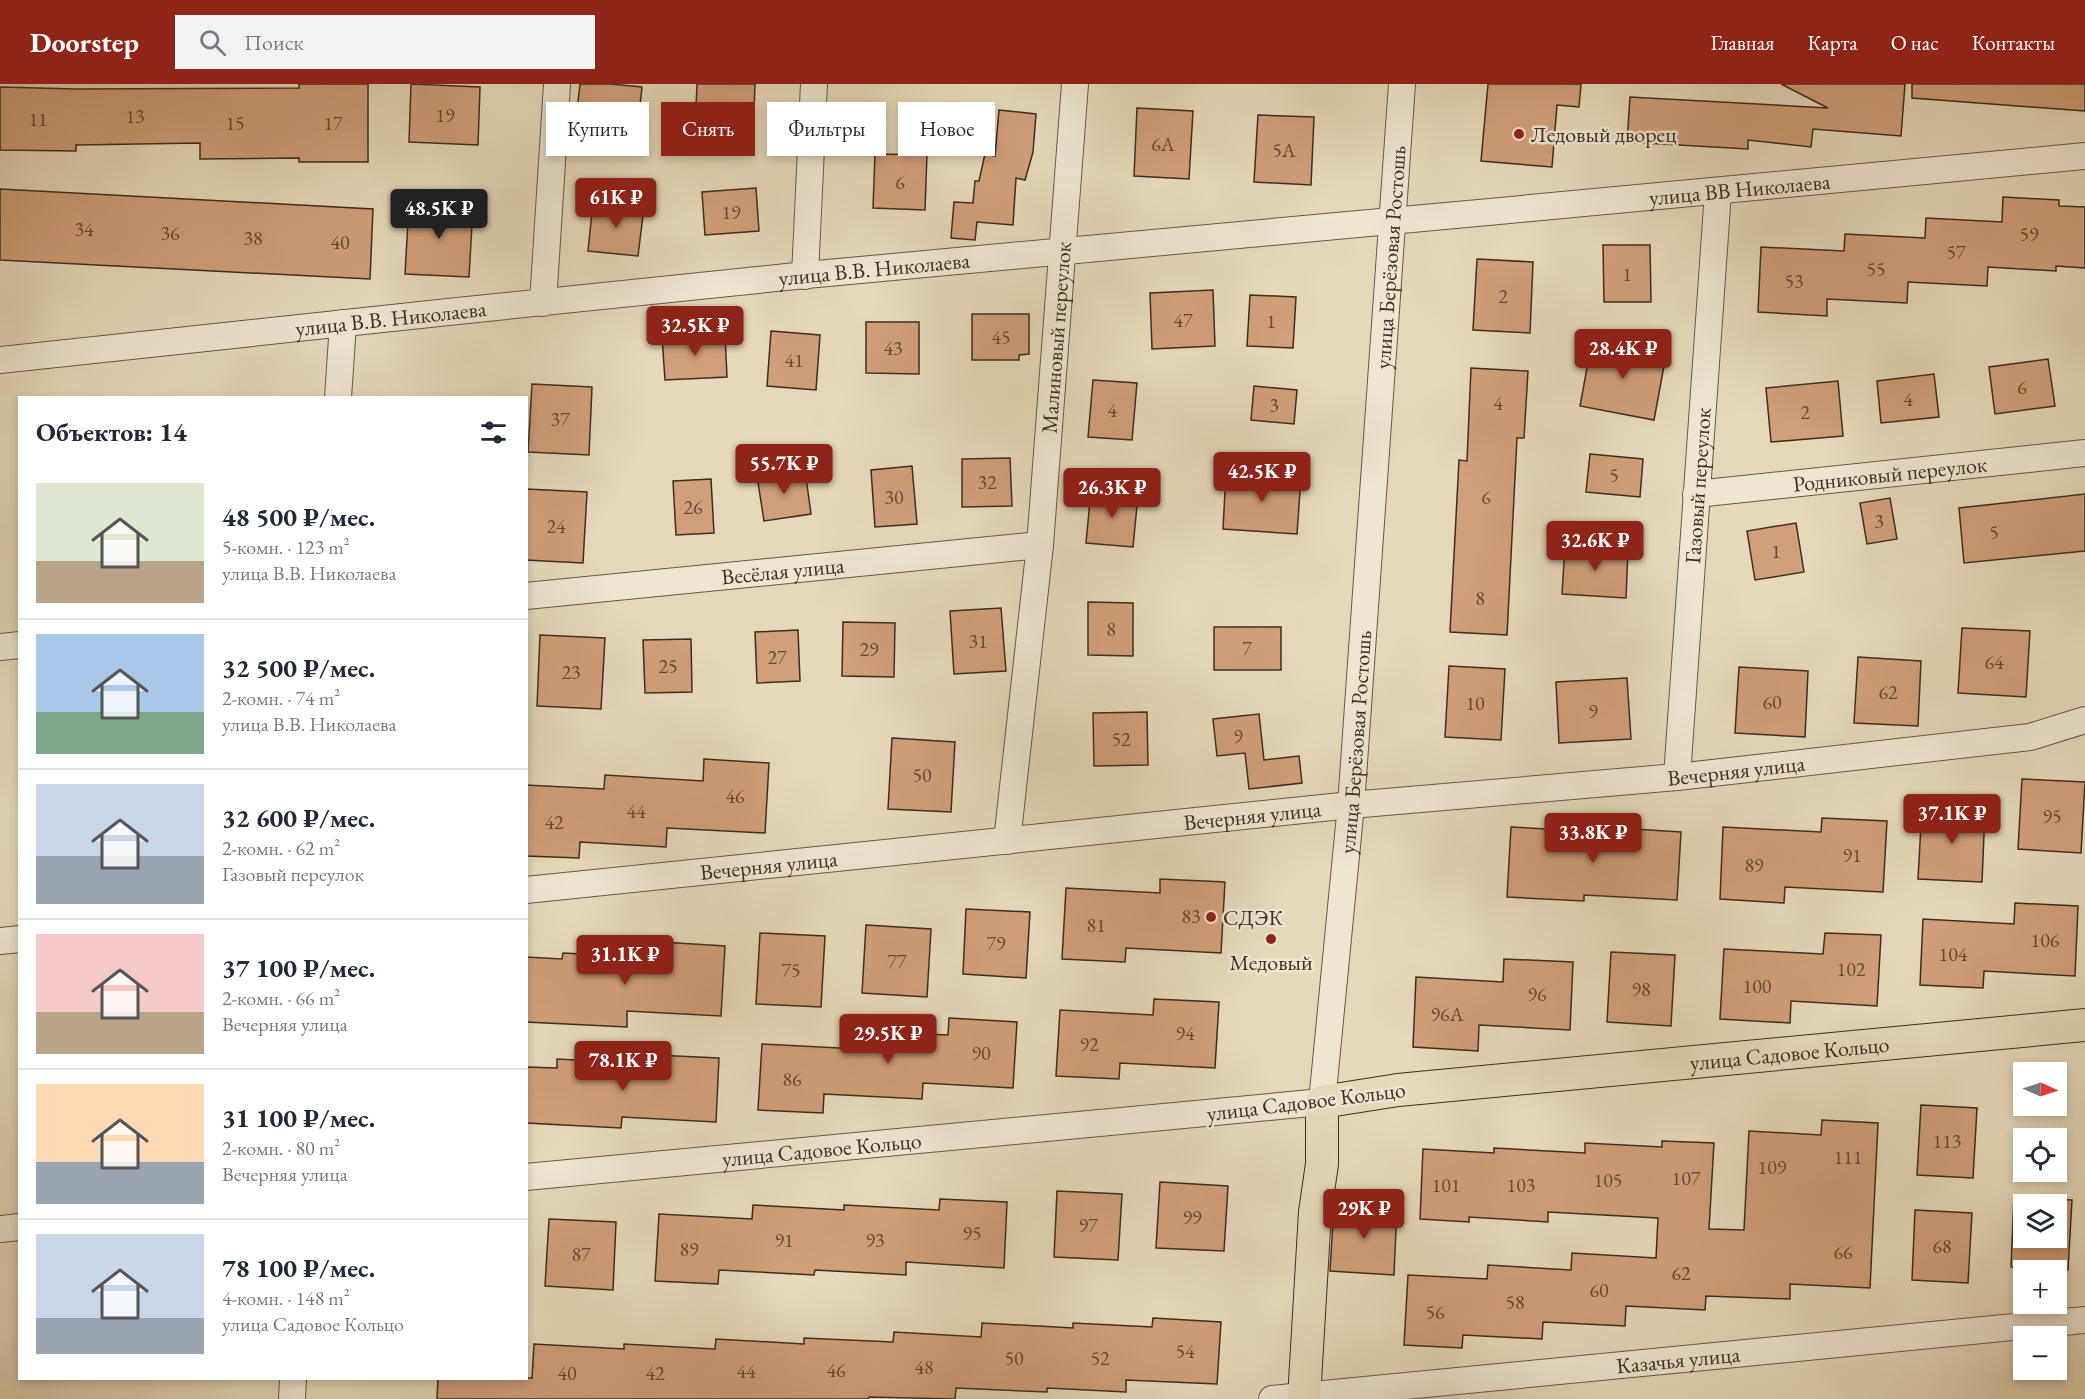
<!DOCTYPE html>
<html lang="ru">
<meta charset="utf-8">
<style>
body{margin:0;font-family:"EB Garamond",serif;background:#f2f2f3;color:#1f2937;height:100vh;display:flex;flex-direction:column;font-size:22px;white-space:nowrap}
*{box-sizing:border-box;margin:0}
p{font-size:20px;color:#747a83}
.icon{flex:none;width:33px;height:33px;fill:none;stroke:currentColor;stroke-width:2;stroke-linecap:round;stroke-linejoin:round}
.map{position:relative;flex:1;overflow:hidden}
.panel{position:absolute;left:18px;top:312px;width:510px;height:984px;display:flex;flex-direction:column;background:#fff;border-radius:0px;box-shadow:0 3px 9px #0003}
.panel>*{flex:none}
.guide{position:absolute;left:546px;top:18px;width:570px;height:54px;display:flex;gap:12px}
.needle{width:39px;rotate:93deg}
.fabs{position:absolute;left:2013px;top:978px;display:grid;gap:12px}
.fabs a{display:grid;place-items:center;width:54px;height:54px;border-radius:0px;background:#fff;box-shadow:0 3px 9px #0003;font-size:30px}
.price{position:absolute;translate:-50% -51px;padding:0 14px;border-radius:6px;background:#8f2418;color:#fff;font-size:20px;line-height:39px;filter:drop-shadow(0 2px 3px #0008)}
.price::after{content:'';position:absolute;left:50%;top:36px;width:18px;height:14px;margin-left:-9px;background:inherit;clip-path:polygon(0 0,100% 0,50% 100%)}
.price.selected{background:#222;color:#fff}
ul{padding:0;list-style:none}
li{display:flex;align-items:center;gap:18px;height:150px;padding:0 18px}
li+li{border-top:2px solid #e0e1e3}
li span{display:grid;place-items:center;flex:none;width:168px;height:120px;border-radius:0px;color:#555}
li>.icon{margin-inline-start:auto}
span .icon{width:72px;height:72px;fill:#fffc;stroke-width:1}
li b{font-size:26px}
h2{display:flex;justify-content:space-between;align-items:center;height:72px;padding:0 18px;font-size:26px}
.pill{padding:0 21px;border-radius:0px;background:#fff;box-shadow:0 3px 9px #0003;font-size:21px;line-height:54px}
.pill.selected{background:#8f2418;color:#fff}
header{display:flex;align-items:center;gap:36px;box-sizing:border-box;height:84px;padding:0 30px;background:#8f2418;color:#fff}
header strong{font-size:28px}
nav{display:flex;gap:33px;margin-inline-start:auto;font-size:21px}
.search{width:420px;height:54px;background:#f2f2f3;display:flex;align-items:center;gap:15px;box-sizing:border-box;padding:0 21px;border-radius:0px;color:#747a83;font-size:22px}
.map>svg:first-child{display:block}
.building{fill:#d19f79;stroke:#3d2c20;stroke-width:1.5;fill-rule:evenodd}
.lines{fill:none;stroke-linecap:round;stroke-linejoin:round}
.minor-casing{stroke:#675746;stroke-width:28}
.major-casing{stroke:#3d2c20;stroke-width:34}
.minor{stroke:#efe6d2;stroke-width:26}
.major{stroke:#e6d9ba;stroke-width:32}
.poi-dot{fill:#8f2418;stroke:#efe6d2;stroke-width:2}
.labels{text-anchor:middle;stroke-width:5;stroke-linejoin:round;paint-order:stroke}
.number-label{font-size:20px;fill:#624936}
.poi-label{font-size:22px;fill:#3d2c20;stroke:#efe6d2;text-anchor:start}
.street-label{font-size:22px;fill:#3d2c20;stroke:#efe6d2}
</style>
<header>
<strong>Doorstep</strong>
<div class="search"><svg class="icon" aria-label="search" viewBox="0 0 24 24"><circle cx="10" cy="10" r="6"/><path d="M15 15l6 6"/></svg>Поиск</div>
<nav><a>Главная</a><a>Карта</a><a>О нас</a><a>Контакты</a></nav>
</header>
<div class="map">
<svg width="2085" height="1315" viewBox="0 0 2085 1315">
<rect width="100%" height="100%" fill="#e6d9ba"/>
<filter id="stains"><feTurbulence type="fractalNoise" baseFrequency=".00333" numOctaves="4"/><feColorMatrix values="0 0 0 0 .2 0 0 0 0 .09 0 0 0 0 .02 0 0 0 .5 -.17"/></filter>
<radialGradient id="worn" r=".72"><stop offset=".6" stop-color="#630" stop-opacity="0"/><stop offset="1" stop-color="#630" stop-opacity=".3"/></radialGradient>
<g class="building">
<polygon points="299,0 368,0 368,78 299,78 299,74 200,75 200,59 76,61 76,67 0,66 0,3 76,5 299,4"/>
<polygon points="411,0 480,3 478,61 409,58"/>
<polygon points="580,0 611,0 642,3 636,60 574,53"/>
<polygon points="697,0 755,0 754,27 696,24"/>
<polygon points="1488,0 1581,0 1579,23 1557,21 1552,83 1481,77"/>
<polygon points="1781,0 1905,0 1901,52 1813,45 1811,63 1748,56 1748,65 1627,58 1630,13 1828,24"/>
<polygon points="1912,0 2085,0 2085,27 1912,14"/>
<polygon points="1137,24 1193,27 1189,95 1134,92"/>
<polygon points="999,26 1036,30 1033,68 1025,96 1016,94 1013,141 977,138 975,156 951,154 954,118 973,119 975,97 979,97 985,70 995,72"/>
<polygon points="1258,31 1314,33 1311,101 1254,98"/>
<polygon points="875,70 927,71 925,126 873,124"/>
<polygon points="756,104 759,147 705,151 702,108"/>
<polygon points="0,105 373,125 370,195 0,176"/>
<polygon points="2003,113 2059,116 2059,122 2085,123 2085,184 2056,182 2056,187 1988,183 1987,202 1908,198 1907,219 1827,215 1827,232 1758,228 1761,163 1844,167 1845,150 1925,154 1926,134 2002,138"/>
<polygon points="593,118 644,123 638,172 588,167"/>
<polygon points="409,119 473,123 469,193 405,190"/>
<polygon points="1603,161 1650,161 1651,218 1604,218"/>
<polygon points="1477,175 1533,178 1530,249 1473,246"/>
<polygon points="1213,206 1215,262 1152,265 1150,209"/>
<polygon points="1250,211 1296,213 1293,264 1247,262"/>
<polygon points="972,230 1029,230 1029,270 1019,271 1019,276 972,276"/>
<polygon points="866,238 919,238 919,290 866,289"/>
<polygon points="771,247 820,251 816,306 767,302"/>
<polygon points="725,250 727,293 665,296 662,253"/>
<polygon points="1592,257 1666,271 1654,336 1580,322"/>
<polygon points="2048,275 2055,322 1995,330 1989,283"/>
<polygon points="1471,284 1528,287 1524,354 1517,354 1507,551 1450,548 1459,376 1467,377"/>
<polygon points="1934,290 1939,333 1881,339 1877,297"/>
<polygon points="1093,296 1137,299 1132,356 1088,353"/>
<polygon points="1838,297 1843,352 1771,358 1766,304"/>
<polygon points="532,300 592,303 589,371 528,368"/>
<polygon points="1254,302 1297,306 1294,340 1251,336"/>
<polygon points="1590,370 1643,375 1640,413 1586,408"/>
<polygon points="1010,374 1012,422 962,423 962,375"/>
<polygon points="912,382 917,440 875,443 871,386"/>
<polygon points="805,386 811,430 764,437 757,392"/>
<polygon points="1226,389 1301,393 1297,450 1223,445"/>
<polygon points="711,395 714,449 676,451 673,397"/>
<polygon points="526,405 587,408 583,479 526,476"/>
<polygon points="1091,406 1138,411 1133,463 1086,459"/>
<polygon points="2085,410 2085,467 1964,479 1959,424"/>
<polygon points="1890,414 1897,455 1867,460 1860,419"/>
<polygon points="1796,439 1804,488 1755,496 1747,447"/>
<polygon points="1565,462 1628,465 1626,514 1562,510"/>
<polygon points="1088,518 1133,519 1133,572 1088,571"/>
<polygon points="1001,524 1006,587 954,590 950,527"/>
<polygon points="843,538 895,539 894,593 842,592"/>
<rect x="1214" y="543" width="67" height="43"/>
<polygon points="1962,544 2030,547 2026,613 1958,609"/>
<polygon points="798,546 800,597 757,599 755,548"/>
<polygon points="540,551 605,554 601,625 537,622"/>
<polygon points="691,555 692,608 645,609 643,556"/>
<polygon points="1858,573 1921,577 1918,642 1854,639"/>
<polygon points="1449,582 1505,585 1501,656 1445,653"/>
<polygon points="1739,583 1808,587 1805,653 1735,649"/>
<polygon points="1627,594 1631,655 1559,659 1556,598"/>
<polygon points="1147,628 1148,681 1094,682 1093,629"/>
<polygon points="1259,630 1264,676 1299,672 1302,699 1249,705 1245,669 1217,672 1213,635"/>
<polygon points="892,654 955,658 951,728 888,725"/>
<polygon points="704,675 769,679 765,749 667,744 666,763 580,758 579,774 526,772 526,701 604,705 605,691 703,697"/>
<polygon points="2022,695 2085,698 2081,769 2018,765"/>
<polygon points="1922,723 1985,726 1982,798 1918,795"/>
<polygon points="1822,734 1887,737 1883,808 1785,803 1784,819 1720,815 1723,743 1821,748"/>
<polygon points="1511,743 1617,749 1618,744 1681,748 1677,816 1584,811 1584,817 1507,813"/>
<polygon points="1160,795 1225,798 1221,869 1126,864 1125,878 1062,875 1066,804 1160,809"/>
<polygon points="2015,819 2078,822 2075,892 1984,887 1983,904 1920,901 1923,835 2014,840"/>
<polygon points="966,825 1030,828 1026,894 963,890"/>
<polygon points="866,841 931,845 927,913 862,909"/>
<polygon points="760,849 825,852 821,923 756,920"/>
<polygon points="1825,849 1881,851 1877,922 1791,917 1790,939 1720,935 1724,865 1823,870"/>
<polygon points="661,858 725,862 721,932 627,927 627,943 526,938 526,873 562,875 563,869 661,874"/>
<polygon points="1611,868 1675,871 1671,942 1607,938"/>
<polygon points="1504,875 1573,878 1570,946 1479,941 1478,967 1413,963 1416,893 1503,898"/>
<polygon points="1154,915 1219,918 1215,984 1120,979 1119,995 1056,992 1060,926 1153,931"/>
<polygon points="949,934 1017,938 1013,1004 923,999 922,1015 824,1010 823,1029 758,1026 762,960 859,965 860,947 948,951"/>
<polygon points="655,971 719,974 716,1038 622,1033 621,1044 526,1039 526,983 557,984 557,975 655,980"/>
<polygon points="1921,1021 1977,1024 1973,1094 1917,1091"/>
<polygon points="1822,1036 1878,1039 1870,1204 1790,1200 1790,1215 1706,1212 1705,1226 1626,1222 1625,1242 1543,1238 1542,1255 1463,1251 1462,1264 1404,1261 1408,1191 1487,1195 1488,1181 1571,1186 1572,1169 1656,1174 1658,1134 1548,1128 1548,1138 1469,1133 1469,1138 1420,1135 1423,1065 1494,1069 1494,1064 1585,1069 1585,1059 1662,1063 1662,1057 1714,1059 1709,1145 1744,1146 1749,1047 1821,1051"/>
<polygon points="1160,1098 1228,1102 1224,1167 1156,1164"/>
<polygon points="1057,1107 1122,1110 1118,1176 1054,1173"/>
<path d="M2014 1113 2072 1116 2068 1186 2011 1183ZM2024 1120H2056V1154H2024Z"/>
<polygon points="940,1115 1007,1118 1004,1184 906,1178 906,1191 815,1186 814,1191 719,1186 718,1200 655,1197 659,1130 752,1135 753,1121 844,1126 844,1121 939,1126"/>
<polygon points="1334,1121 1397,1124 1394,1191 1330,1187"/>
<polygon points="1915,1126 1972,1129 1968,1199 1912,1196"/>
<polygon points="549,1135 616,1138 613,1206 545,1202"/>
<polygon points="1153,1234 1221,1238 1217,1300 1126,1296 1126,1308 1047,1304 1047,1308 956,1304 955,1315 869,1313 868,1315 437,1315 438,1294 532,1294 534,1260 624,1265 624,1260 715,1265 716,1255 804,1260 804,1254 893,1258 894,1248 981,1253 982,1239 1073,1244 1073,1239 1152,1243"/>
</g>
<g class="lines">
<defs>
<g id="minor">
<polyline points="805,192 814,0"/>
<polyline points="543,219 557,0"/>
<path id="s1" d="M0 276C269 247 537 218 806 191 1232 150 1659 114 2085 72"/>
<polyline points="338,314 343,239"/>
<path id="s2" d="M1696 410 2085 369"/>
<path id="s3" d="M526 512 1040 461"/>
<polyline points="0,563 20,561"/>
<path id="s4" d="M1677 693 1718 108"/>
<path id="s5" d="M1007 757 1040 461 1075 0"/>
<path id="s6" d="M526 806 1351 721 1677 693 2030 653 2085 636"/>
<polyline points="0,857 20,855"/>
<path id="s7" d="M526 1093 1322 1018 1351 721 1402 0"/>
<polyline points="0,1145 20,1143"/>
<polyline points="292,1315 293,1294"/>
<path id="s8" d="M1272 1315 2085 1236"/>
</g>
<g id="major">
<path id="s9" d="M1304 1315 1315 1128 1322 1080V1018L1398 1006 2085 941"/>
</g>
</defs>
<use href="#minor" class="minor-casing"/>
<use href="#major" class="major-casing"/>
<use href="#minor" class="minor"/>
<use href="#major" class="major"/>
</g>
<g class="poi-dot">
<circle cx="1519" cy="50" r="6"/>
<circle cx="1211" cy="833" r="6"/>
<circle cx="1271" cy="855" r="6"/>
</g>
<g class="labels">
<g class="number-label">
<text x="445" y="38">19</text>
<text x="135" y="39">13</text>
<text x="38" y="42">11</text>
<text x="235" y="46">15</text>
<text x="333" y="46">17</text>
<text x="1163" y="67">6А</text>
<text x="1284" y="73">5А</text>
<text x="900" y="105">6</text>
<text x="731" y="135">19</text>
<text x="84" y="152">34</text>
<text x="170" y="156">36</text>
<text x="2029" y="157">59</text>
<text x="253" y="161">38</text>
<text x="340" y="165">40</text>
<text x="1956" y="175">57</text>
<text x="1876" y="192">55</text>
<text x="1627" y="197">1</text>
<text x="1794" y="204">53</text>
<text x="1503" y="219">2</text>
<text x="1183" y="243">47</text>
<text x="1271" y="244">1</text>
<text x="1001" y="260">45</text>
<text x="893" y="271">43</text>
<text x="794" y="283">41</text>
<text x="2022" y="310">6</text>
<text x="1908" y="322">4</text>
<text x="1498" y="326">4</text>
<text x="1274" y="328">3</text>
<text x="1112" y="333">4</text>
<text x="1805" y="335">2</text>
<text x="560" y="342">37</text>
<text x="1614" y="398">5</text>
<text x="987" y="405">32</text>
<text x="894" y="420">30</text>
<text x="1486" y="420">6</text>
<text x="693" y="430">26</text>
<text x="1879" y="444">3</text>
<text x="556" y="449">24</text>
<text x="1994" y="455">5</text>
<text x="1776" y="474">1</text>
<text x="1480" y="521">8</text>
<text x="1111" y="552">8</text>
<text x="978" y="564">31</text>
<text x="1247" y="571">7</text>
<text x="869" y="572">29</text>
<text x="777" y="580">27</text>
<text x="1994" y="585">64</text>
<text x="668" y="589">25</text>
<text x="571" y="595">23</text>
<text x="1888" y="615">62</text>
<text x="1772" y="625">60</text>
<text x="1475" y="626">10</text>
<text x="1593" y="634">9</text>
<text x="1238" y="659">9</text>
<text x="1121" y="662">52</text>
<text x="922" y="698">50</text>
<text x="735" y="719">46</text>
<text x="636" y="734">44</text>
<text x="2052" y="739">95</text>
<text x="554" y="745">42</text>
<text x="1852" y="778">91</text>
<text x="1754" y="788">89</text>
<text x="1191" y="839">83</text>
<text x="1096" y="848">81</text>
<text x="2045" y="863">106</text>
<text x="996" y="866">79</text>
<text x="1953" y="877">104</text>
<text x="897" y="884">77</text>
<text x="1851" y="892">102</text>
<text x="791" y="893">75</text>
<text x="1757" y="909">100</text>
<text x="1641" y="912">98</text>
<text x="1537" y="917">96</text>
<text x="1447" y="937">96А</text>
<text x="1185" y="956">94</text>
<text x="1089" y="967">92</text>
<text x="981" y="976">90</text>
<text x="792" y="1002">86</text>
<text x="1947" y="1064">113</text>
<text x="1848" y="1080">111</text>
<text x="1772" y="1090">109</text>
<text x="1686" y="1101">107</text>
<text x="1608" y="1103">105</text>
<text x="1446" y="1108">101</text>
<text x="1521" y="1108">103</text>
<text x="1192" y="1140">99</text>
<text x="1088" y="1148">97</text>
<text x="972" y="1156">95</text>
<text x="784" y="1163">91</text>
<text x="875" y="1163">93</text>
<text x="1942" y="1169">68</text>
<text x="689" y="1172">89</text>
<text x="1843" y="1175">66</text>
<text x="581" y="1177">87</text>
<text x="1681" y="1196">62</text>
<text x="1599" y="1213">60</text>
<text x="1515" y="1225">58</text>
<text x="1435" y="1235">56</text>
<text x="1185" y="1274">54</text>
<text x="1014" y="1281">50</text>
<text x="1100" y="1281">52</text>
<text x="924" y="1290">48</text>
<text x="836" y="1293">46</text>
<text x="746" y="1294">44</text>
<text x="567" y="1296">40</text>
<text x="655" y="1296">42</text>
</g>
<g class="poi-label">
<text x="1531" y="58">Ледовый дворец</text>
<text x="1223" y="841">СДЭК</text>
<text x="1271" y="886" text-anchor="middle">Медовый</text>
</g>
<g class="street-label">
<text dy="8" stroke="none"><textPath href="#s1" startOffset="1748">улица ВВ Николаева</textPath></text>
<text dy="8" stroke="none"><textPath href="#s7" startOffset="1647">улица Берёзовая Ростошь</textPath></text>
<text dy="8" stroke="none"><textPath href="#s1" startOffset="879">улица В.В. Николаева</textPath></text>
<text dy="8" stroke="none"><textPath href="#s1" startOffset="393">улица В.В. Николаева</textPath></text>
<text dy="8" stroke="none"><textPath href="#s5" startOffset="506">Малиновый переулок</textPath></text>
<text dy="8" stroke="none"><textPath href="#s2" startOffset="195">Родниковый переулок</textPath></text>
<text dy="8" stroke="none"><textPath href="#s4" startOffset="292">Газовый переулок</textPath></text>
<text dy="8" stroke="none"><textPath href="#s3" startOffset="258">Весёлая улица</textPath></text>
<text dy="8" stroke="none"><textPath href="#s7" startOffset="1161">улица Берёзовая Ростошь</textPath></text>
<text dy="8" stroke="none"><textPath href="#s6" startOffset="1216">Вечерняя улица</textPath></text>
<text dy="8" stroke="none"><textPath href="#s6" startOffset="730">Вечерняя улица</textPath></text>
<text dy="8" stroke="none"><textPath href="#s6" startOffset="244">Вечерняя улица</textPath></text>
<text dy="8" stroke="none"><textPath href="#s9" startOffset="768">улица Садовое Кольцо</textPath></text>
<text transform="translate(1306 1017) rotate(-7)" y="8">улица Садовое Кольцо</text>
<text dy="8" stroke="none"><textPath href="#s7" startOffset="297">улица Садовое Кольцо</textPath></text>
<text dy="8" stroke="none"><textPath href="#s8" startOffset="408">Казачья улица</textPath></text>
</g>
</g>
<rect width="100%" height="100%" filter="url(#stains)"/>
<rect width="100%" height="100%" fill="url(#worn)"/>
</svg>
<div class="fabs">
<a><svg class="needle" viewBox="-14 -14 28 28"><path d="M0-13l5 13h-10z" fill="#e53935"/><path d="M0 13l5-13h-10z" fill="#747a83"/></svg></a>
<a><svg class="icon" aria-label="locate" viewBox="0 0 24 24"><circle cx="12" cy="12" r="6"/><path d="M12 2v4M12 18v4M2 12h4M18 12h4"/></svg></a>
<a><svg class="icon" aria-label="layers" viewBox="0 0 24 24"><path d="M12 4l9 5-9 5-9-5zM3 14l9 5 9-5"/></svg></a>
<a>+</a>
<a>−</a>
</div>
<b class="price" style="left:616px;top:145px">61K ₽</b>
<b class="price selected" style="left:439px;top:156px">48.5K ₽</b>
<b class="price" style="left:695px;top:273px">32.5K ₽</b>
<b class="price" style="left:1623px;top:296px">28.4K ₽</b>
<b class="price" style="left:784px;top:411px">55.7K ₽</b>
<b class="price" style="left:1262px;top:419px">42.5K ₽</b>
<b class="price" style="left:1112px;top:435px">26.3K ₽</b>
<b class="price" style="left:1595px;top:488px">32.6K ₽</b>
<b class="price" style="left:1952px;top:761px">37.1K ₽</b>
<b class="price" style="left:1593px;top:780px">33.8K ₽</b>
<b class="price" style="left:625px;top:902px">31.1K ₽</b>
<b class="price" style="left:888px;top:981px">29.5K ₽</b>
<b class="price" style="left:623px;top:1008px">78.1K ₽</b>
<b class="price" style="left:1364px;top:1156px">29K ₽</b>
<div class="guide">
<a class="pill">Купить</a>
<a class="pill selected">Снять</a>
<a class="pill">Фильтры</a>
<a class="pill">Новое</a>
</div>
<section class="panel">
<h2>Объектов: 14<svg class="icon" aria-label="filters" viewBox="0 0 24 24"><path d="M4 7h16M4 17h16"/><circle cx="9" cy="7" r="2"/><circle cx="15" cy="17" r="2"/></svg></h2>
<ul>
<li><span style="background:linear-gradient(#dfe7d0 65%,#b9a48a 0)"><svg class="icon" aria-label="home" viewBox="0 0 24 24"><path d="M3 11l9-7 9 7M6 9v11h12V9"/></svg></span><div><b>48 500 ₽/мес.</b><p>5-комн. · 123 m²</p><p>улица В.В. Николаева</p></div></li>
<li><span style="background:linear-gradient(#a9c7e8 65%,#7fa58c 0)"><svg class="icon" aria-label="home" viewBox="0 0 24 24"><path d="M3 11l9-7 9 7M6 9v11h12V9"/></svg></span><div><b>32 500 ₽/мес.</b><p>2-комн. · 74 m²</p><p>улица В.В. Николаева</p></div></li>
<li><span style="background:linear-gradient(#c9d6e8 60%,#9aa5b1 0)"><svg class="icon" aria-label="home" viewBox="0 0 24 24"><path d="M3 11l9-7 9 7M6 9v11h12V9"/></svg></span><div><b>32 600 ₽/мес.</b><p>2-комн. · 62 m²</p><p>Газовый переулок</p></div></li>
<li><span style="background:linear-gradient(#f6c9c9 65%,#b9a48a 0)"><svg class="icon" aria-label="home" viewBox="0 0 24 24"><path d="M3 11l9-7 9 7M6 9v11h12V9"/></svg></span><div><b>37 100 ₽/мес.</b><p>2-комн. · 66 m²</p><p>Вечерняя улица</p></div></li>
<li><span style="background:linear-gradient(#ffd9b3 65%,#9aa5b1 0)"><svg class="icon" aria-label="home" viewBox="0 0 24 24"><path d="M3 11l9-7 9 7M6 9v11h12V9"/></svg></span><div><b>31 100 ₽/мес.</b><p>2-комн. · 80 m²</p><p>Вечерняя улица</p></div></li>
<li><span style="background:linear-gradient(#c9d6e8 70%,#9aa5b1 0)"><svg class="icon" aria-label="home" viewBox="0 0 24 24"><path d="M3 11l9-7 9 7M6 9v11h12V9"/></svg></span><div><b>78 100 ₽/мес.</b><p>4-комн. · 148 m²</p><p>улица Садовое Кольцо</p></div></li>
</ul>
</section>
</div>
